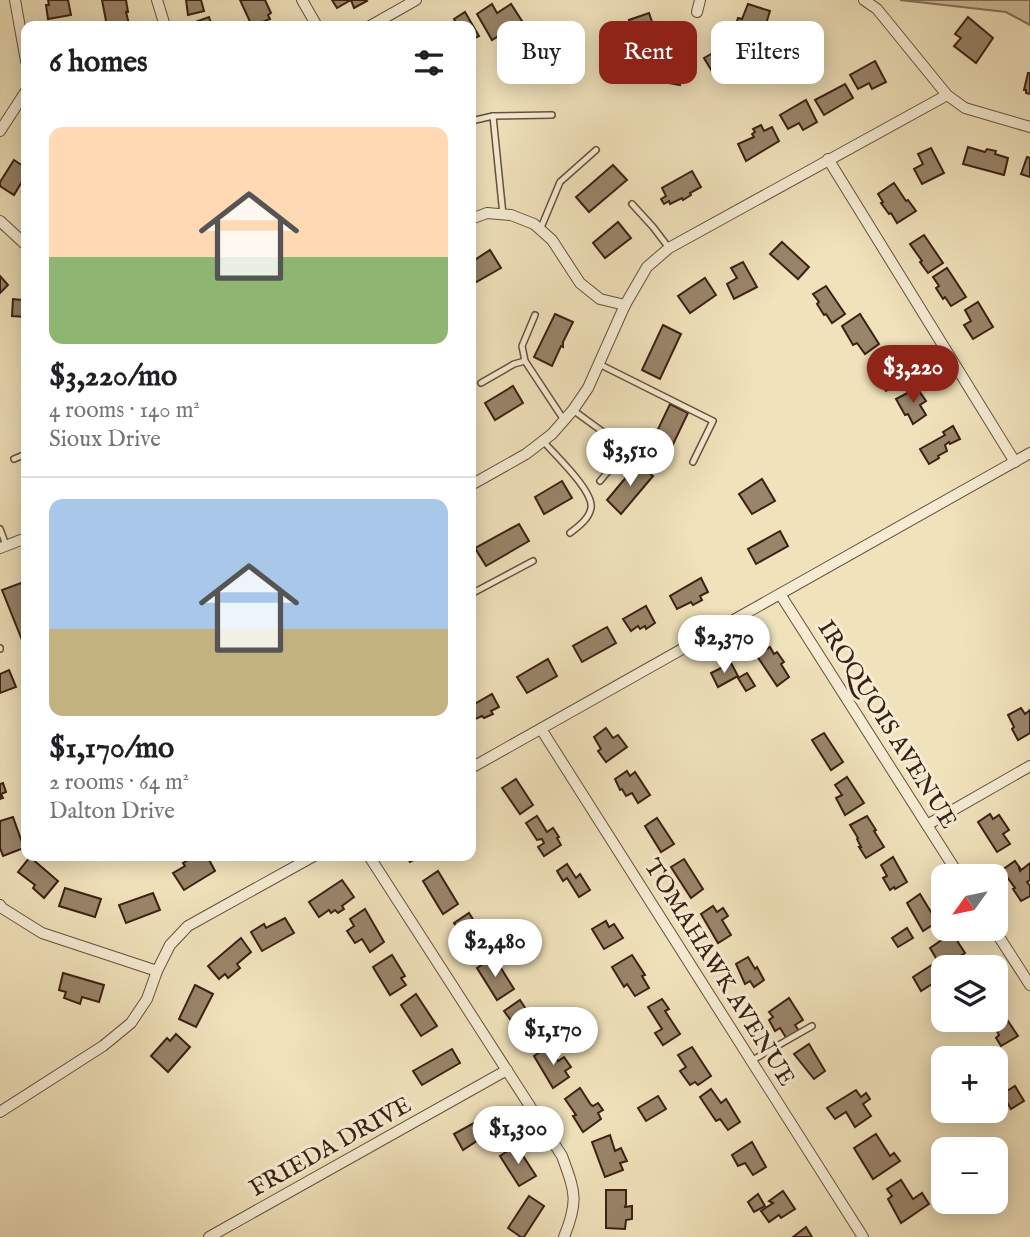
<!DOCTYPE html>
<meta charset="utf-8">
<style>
body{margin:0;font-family:"IM FELL English",serif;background:#f6f6f6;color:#202124;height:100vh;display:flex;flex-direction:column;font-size:26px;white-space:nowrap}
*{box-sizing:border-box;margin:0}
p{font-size:23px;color:#757577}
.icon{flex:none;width:38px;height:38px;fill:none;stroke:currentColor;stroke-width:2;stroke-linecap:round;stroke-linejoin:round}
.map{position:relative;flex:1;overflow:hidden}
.sheet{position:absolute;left:21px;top:21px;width:455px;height:840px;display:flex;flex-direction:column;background:#fff;border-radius:14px;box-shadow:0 4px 18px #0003}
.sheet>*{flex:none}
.hud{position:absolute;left:497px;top:21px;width:427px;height:63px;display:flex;gap:14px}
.needle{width:46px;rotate:237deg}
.buttons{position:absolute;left:931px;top:864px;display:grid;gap:14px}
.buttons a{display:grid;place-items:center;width:77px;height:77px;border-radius:14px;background:#fff;box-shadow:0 4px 18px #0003;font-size:35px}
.price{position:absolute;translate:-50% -60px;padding:0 16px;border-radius:24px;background:#fff;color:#222;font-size:23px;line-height:46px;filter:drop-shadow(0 2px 4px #0008)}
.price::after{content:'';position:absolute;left:50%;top:42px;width:21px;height:16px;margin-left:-10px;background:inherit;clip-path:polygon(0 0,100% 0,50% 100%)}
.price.active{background:#8f2418;color:#fff}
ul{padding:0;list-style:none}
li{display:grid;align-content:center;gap:14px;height:371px;padding:0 28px}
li+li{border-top:2px solid #e0e0e0}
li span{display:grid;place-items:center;height:217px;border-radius:14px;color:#555}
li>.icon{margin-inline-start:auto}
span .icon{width:126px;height:126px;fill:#fffc;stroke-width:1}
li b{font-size:30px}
h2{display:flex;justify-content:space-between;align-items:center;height:84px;padding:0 28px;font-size:30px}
.pill{padding:0 24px;border-radius:14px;background:#fff;box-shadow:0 4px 18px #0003;font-size:24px;line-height:63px}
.pill.active{background:#8f2418;color:#fff}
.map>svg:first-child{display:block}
.green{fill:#d1c19e;stroke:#867058;stroke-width:2}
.building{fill:#99856a;stroke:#3b2013;stroke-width:2}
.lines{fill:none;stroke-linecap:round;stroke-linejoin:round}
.lane-casing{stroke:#68503d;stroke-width:8}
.street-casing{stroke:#68503d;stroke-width:12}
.lane{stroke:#f5ecd3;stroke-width:5}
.street{stroke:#f5ecd3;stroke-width:10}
.labels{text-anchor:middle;stroke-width:6;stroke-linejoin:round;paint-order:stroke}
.street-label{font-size:24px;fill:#3b2013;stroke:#f5ecd3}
</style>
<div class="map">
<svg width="1030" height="1237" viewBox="0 0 1030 1237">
<rect width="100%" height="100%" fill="#f0e2bb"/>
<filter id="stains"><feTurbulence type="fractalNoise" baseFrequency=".00286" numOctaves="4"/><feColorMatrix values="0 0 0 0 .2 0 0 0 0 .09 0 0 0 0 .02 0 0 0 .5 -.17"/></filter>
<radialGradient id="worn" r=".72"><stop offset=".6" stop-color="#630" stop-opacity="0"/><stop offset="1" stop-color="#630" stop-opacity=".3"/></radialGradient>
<polygon class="green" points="900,0 1030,0 1030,25 1006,12"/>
<g class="building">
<polygon points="48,0 68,0 71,15 48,19 46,5 49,5"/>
<polygon points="102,0 126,0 128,12 126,12 129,24 107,26"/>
<polygon points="186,0 201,0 204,11 188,15"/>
<polygon points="240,0 265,0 271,13 268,15 270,19 252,26"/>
<polygon points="332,0 366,0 367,1 354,8 351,0 337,8"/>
<polygon points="492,4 497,13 511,4 522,21 492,40 477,14"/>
<polygon points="748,4 770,11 761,40 734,31 738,18 742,19"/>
<polygon points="465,12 479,36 471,40 471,26 453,26 457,24 454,19"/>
<polygon points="649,13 657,36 636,43 629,20"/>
<polygon points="209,17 212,26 197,26 195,22"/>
<polygon points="968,17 993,38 976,63 954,46 961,38 955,34"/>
<polygon points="732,42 741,57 713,73 704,58"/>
<polygon points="665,52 695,57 690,80 681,78 680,85 663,82 665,73 661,72"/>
<polygon points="875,61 886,82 872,89 869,83 858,89 850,75"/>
<polygon points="1028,73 1030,73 1030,94 1026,93 1026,90 1024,90"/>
<polygon points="845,84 853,98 824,115 815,100"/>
<polygon points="806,100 817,122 803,130 799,123 788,129 780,115"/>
<polygon points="761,125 764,131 772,127 779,141 746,161 738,144 754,137 752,134 755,132 753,129"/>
<polygon points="968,147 985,152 987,149 996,151 995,154 1008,158 1004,175 963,164"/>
<polygon points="931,148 944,173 922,184 914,169 923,164 918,154"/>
<polygon points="1027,157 1030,158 1030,177 1021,174"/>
<polygon points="14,160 26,168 26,175 14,195 0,186 0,182"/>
<polygon points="613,165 627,180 589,212 576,197"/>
<polygon points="692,171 701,187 690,193 691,195 683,200 682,198 670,204 669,201 664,204 661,199 666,196 662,188"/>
<polygon points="894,183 906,201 908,200 916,211 897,223 891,213 889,214 881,203 883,202 878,194"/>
<polygon points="618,222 631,238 605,258 593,243"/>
<polygon points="924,235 943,263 928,273 920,262 922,261 910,244"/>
<polygon points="782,242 809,267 798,279 770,254"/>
<polygon points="490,250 501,268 471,285 471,260 473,261"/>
<polygon points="743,262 757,287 734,299 727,284 737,278 731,268"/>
<polygon points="947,268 966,297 951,306 945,297 943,299 936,288 939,286 933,277"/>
<polygon points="0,276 8,285 0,293"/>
<polygon points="705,278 716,295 690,313 678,296"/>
<polygon points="826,286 845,314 832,323 826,314 824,315 817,304 819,302 813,294"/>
<polygon points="23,295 26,295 26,317 12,316 13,299 22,300"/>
<polygon points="978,302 993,327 973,339 964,325 971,321 965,310"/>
<polygon points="555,314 573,322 563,342 563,347 561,346 552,366 534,357"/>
<polygon points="860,314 879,344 865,354 857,343 853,345 842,326"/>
<polygon points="663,325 681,334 660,379 642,370"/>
<polygon points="885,349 892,359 894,357 907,377 886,391 879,381 877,382 871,372 876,369 870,359"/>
<polygon points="513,386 523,403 495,420 485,403"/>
<polygon points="917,388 926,401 920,405 926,415 913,424 908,414 905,415 896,399"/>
<polygon points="670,404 688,413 667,457 649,448"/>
<polygon points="953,426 960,439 950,444 949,442 945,445 947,451 938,456 939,458 929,464 920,449 945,435 943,432"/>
<polygon points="638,463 653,476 621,514 607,500"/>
<polygon points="762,479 775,501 752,514 739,494"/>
<polygon points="562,481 572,498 544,514 535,497"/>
<polygon points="519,524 529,541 486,566 475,548"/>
<polygon points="780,531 788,546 756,564 748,549"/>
<polygon points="701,578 708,592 700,596 702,600 693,605 691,602 677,609 670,596"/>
<polygon points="21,583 26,595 26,650 2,590"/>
<polygon points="646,606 655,623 646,629 645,626 640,629 638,626 631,631 623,619"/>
<polygon points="607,627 616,643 582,662 573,646"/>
<polygon points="770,647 774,654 777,652 784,662 781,664 789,677 777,686 757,656"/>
<polygon points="548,659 557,676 527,693 517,677"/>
<polygon points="731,663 738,676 718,687 711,673"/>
<polygon points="9,670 16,687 0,693 0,674"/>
<polygon points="747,673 755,686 746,691 738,678"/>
<polygon points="492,694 499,707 491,711 493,714 484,718 482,716 473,720 471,715 471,706"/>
<polygon points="1021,708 1025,714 1030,710 1030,733 1018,740 1012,729 1014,727 1008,715"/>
<polygon points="606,728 613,738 618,735 627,747 606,762 598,751 601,749 594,737"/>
<polygon points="824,733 843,762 831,770 812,740"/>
<polygon points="627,771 630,776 635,772 650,795 638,803 632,793 626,796 622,789 620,790 615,779"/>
<polygon points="847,777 864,803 845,815 836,798 842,795 835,785"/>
<polygon points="516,779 533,805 520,814 502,788"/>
<polygon points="3,783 6,792 1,794 3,798 0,799 0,784"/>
<polygon points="990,814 993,819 999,815 1009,830 1003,834 1010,844 997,852 978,822"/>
<polygon points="537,816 547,832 553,828 559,837 557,838 561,845 544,856 538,847 544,843 542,839 537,840 526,823"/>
<polygon points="867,816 876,830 874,831 884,847 866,858 859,847 861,847 857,839 858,838 850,825"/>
<polygon points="13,817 24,848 3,856 0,848 0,821"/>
<polygon points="657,818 674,844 661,852 645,826"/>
<polygon points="195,856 198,859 207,856 215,871 184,890 173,873 185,866 183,863"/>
<polygon points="406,856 421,856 410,862"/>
<polygon points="30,857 58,881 44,898 33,888 35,885 18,872"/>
<polygon points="893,857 907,882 895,889 894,887 890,890 883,878 887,876 881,865"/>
<polygon points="684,859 703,889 691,898 671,867"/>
<polygon points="1015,861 1020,868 1019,868 1020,871 1030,863 1030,880 1027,882 1030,886 1030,896 1021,901 1013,889 1015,888 1002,870"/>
<polygon points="567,864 576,878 580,874 590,890 579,897 567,878 563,881 557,871"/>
<polygon points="438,871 458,904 443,914 423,881"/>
<polygon points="342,880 354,897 342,906 344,909 338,913 335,910 331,913 329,910 319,917 309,902"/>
<polygon points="65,888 101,899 95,917 59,906"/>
<polygon points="153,893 160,910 126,923 119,905"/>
<polygon points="920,894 937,922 923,931 907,903"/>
<polygon points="713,906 717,912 723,908 728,916 722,920 731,935 718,943 701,914"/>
<polygon points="365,909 384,942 370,952 362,939 355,943 347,931 354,926 350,919"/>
<polygon points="469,913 489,945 470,957 463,945 467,942 454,923"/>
<polygon points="285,918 294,933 262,951 251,932 264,924 266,928"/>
<polygon points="606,921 609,927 614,924 623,938 604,949 592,929"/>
<polygon points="907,928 913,938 898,947 892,938"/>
<polygon points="952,933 965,953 942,968 930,948"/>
<polygon points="241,938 251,952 237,964 240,968 228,978 225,974 219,979 208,966"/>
<polygon points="392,955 405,976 401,978 406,985 390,995 373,967"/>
<polygon points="632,955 645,975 642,976 649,988 635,996 627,984 624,987 612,967"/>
<polygon points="494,957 514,989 497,1000 477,968"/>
<polygon points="748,957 755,969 757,967 764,980 754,987 750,981 745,984 736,964"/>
<polygon points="935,963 943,977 921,991 913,977"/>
<polygon points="63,973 104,985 99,1002 82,997 80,1004 64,998 66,992 59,990"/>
<polygon points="195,985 213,994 196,1027 179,1019"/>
<polygon points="416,994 437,1026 421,1036 401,1005"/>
<polygon points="789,998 803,1020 795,1025 799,1031 787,1039 780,1028 775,1031 769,1020 773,1017 769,1012"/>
<polygon points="662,999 669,1009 665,1011 680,1034 663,1045 655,1033 662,1029 648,1007"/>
<polygon points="520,1000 541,1032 526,1041 504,1011"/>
<polygon points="1006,1018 1018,1036 1001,1046 996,1038 999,1035 994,1026"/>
<polygon points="176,1034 190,1047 168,1072 151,1056 167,1038 170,1041"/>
<polygon points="809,1044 825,1071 814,1079 794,1054"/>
<polygon points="549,1046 558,1061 564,1057 571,1067 565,1071 569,1077 553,1088 534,1056"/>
<polygon points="692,1047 711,1076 698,1085 695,1082 690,1085 680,1071 686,1067 678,1055"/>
<polygon points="452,1049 460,1063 422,1085 413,1071"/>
<polygon points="997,1051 1005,1064 996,1069 996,1059 985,1059"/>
<polygon points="1015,1086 1024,1101 1011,1109 1002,1094"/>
<polygon points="580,1088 591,1105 593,1106 598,1103 603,1110 598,1113 601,1119 583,1132 573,1116 576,1115 565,1099"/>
<polygon points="711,1089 721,1103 726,1099 740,1122 728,1130 720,1119 716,1121 700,1097"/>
<polygon points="856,1090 861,1097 866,1093 870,1099 863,1104 871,1116 855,1127 846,1112 835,1119 827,1108"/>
<polygon points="658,1096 666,1109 646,1121 638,1108"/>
<polygon points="492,1113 501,1127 497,1130 502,1138 489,1146 483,1137 463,1150 454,1134"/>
<polygon points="876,1134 890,1156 894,1153 900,1161 873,1179 854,1148"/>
<polygon points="610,1135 615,1151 621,1148 627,1161 620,1163 623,1170 605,1177 592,1142"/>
<polygon points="752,1142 766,1167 753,1175 745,1163 738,1166 732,1155"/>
<polygon points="516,1145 536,1176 519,1186 500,1156"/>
<polygon points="901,1180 913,1199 922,1193 929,1204 901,1223 888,1199 892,1196 887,1189"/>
<polygon points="606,1190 626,1190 626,1204 625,1207 632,1206 632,1219 626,1220 625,1229 606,1228"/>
<polygon points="783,1191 795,1209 781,1218 779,1215 769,1222 761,1211 773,1203 769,1201"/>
<polygon points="758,1194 765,1206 754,1212 748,1202"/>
<polygon points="529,1196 544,1206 524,1237 521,1237 508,1228"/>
<polygon points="806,1227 812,1237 793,1237"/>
</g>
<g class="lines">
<defs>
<g id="lane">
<polyline points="493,116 552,115"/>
<polyline points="471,121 493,116 503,215"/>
<polyline points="632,204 653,227 669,248"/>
<polyline points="540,230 560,182 596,150"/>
<polyline points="535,315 522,346 525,361 564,420"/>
<polyline points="599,364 713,421 693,462"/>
<polyline points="481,383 514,364 525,361"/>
<polyline points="573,410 618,443 623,454 600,481"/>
<path d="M543 441C554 454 594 491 591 508 589 519 578 527 570 533"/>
<polyline points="14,459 26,454"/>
<polyline points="0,529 6,545"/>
<polyline points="471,594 533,561"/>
<polyline points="0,648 0,649"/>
<polyline points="751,1061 812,1026"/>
</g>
<g id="street">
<polyline points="15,0 26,61"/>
<polyline points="157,0 165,26"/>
<polyline points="302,0 317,26"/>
<polyline points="864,0 877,9 947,95 965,108 1030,127"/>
<polyline points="697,12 700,0"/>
<polyline points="370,26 416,0"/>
<polyline points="0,131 26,91"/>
<polyline points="828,159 1015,462"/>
<polyline points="471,219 487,213 511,215 534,224 552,240 580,283 600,299 625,305"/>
<polyline points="0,221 26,245"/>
<polyline points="471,485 526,454 552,434 573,410 588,388 625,305 647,267 669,248 947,95"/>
<polyline points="0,548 26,538"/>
<polyline points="780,594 960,877"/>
<polyline points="541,729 863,1237"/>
<polyline points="471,768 1030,453"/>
<polyline points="927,825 1030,766"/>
<path d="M369 856 562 1156C575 1192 579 1200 564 1237"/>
<polyline points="0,905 2,908 42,933 157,971"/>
<polyline points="994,929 1030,985"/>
<polyline points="0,1112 103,1046 131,1023 147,999 157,971 170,945 188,926 314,856"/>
<polyline points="209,1237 507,1070"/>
</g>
</defs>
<use href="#lane" class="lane-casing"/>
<use href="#street" class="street-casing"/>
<use href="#lane" class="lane"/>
<use href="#street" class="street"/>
</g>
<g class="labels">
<g class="street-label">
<text transform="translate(888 724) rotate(58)" y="8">IROQUOIS AVENUE</text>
<text transform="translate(720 972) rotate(58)" y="8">TOMAHAWK AVENUE</text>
<text transform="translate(330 1146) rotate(-29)" y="8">FRIEDA DRIVE</text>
</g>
</g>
<rect width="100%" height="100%" filter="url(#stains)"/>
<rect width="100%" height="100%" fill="url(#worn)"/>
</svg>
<div class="buttons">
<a><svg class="needle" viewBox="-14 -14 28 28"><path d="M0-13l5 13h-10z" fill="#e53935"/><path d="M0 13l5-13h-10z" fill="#757577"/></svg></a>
<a><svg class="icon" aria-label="layers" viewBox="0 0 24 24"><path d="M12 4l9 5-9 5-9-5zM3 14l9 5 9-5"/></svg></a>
<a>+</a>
<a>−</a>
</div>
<b class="price active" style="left:913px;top:405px">$3,220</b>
<b class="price" style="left:630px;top:488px">$3,510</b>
<b class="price" style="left:724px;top:675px">$2,370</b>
<b class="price" style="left:495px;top:979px">$2,480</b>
<b class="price" style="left:553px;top:1067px">$1,170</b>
<b class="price" style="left:518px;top:1166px">$1,300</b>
<div class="hud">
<a class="pill">Buy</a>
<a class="pill active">Rent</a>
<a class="pill">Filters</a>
</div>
<section class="sheet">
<h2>6 homes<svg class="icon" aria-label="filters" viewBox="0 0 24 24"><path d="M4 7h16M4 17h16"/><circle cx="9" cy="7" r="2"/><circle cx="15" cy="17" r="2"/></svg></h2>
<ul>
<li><span style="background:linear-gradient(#ffd9b3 60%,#8fb573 0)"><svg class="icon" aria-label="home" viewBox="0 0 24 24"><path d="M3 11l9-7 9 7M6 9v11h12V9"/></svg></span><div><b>$3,220/mo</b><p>4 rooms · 140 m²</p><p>Sioux Drive</p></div></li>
<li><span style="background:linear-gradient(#a9c7e8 60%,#c2b280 0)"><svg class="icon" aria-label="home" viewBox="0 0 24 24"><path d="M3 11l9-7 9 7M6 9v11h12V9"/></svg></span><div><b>$1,170/mo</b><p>2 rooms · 64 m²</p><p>Dalton Drive</p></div></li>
</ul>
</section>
</div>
